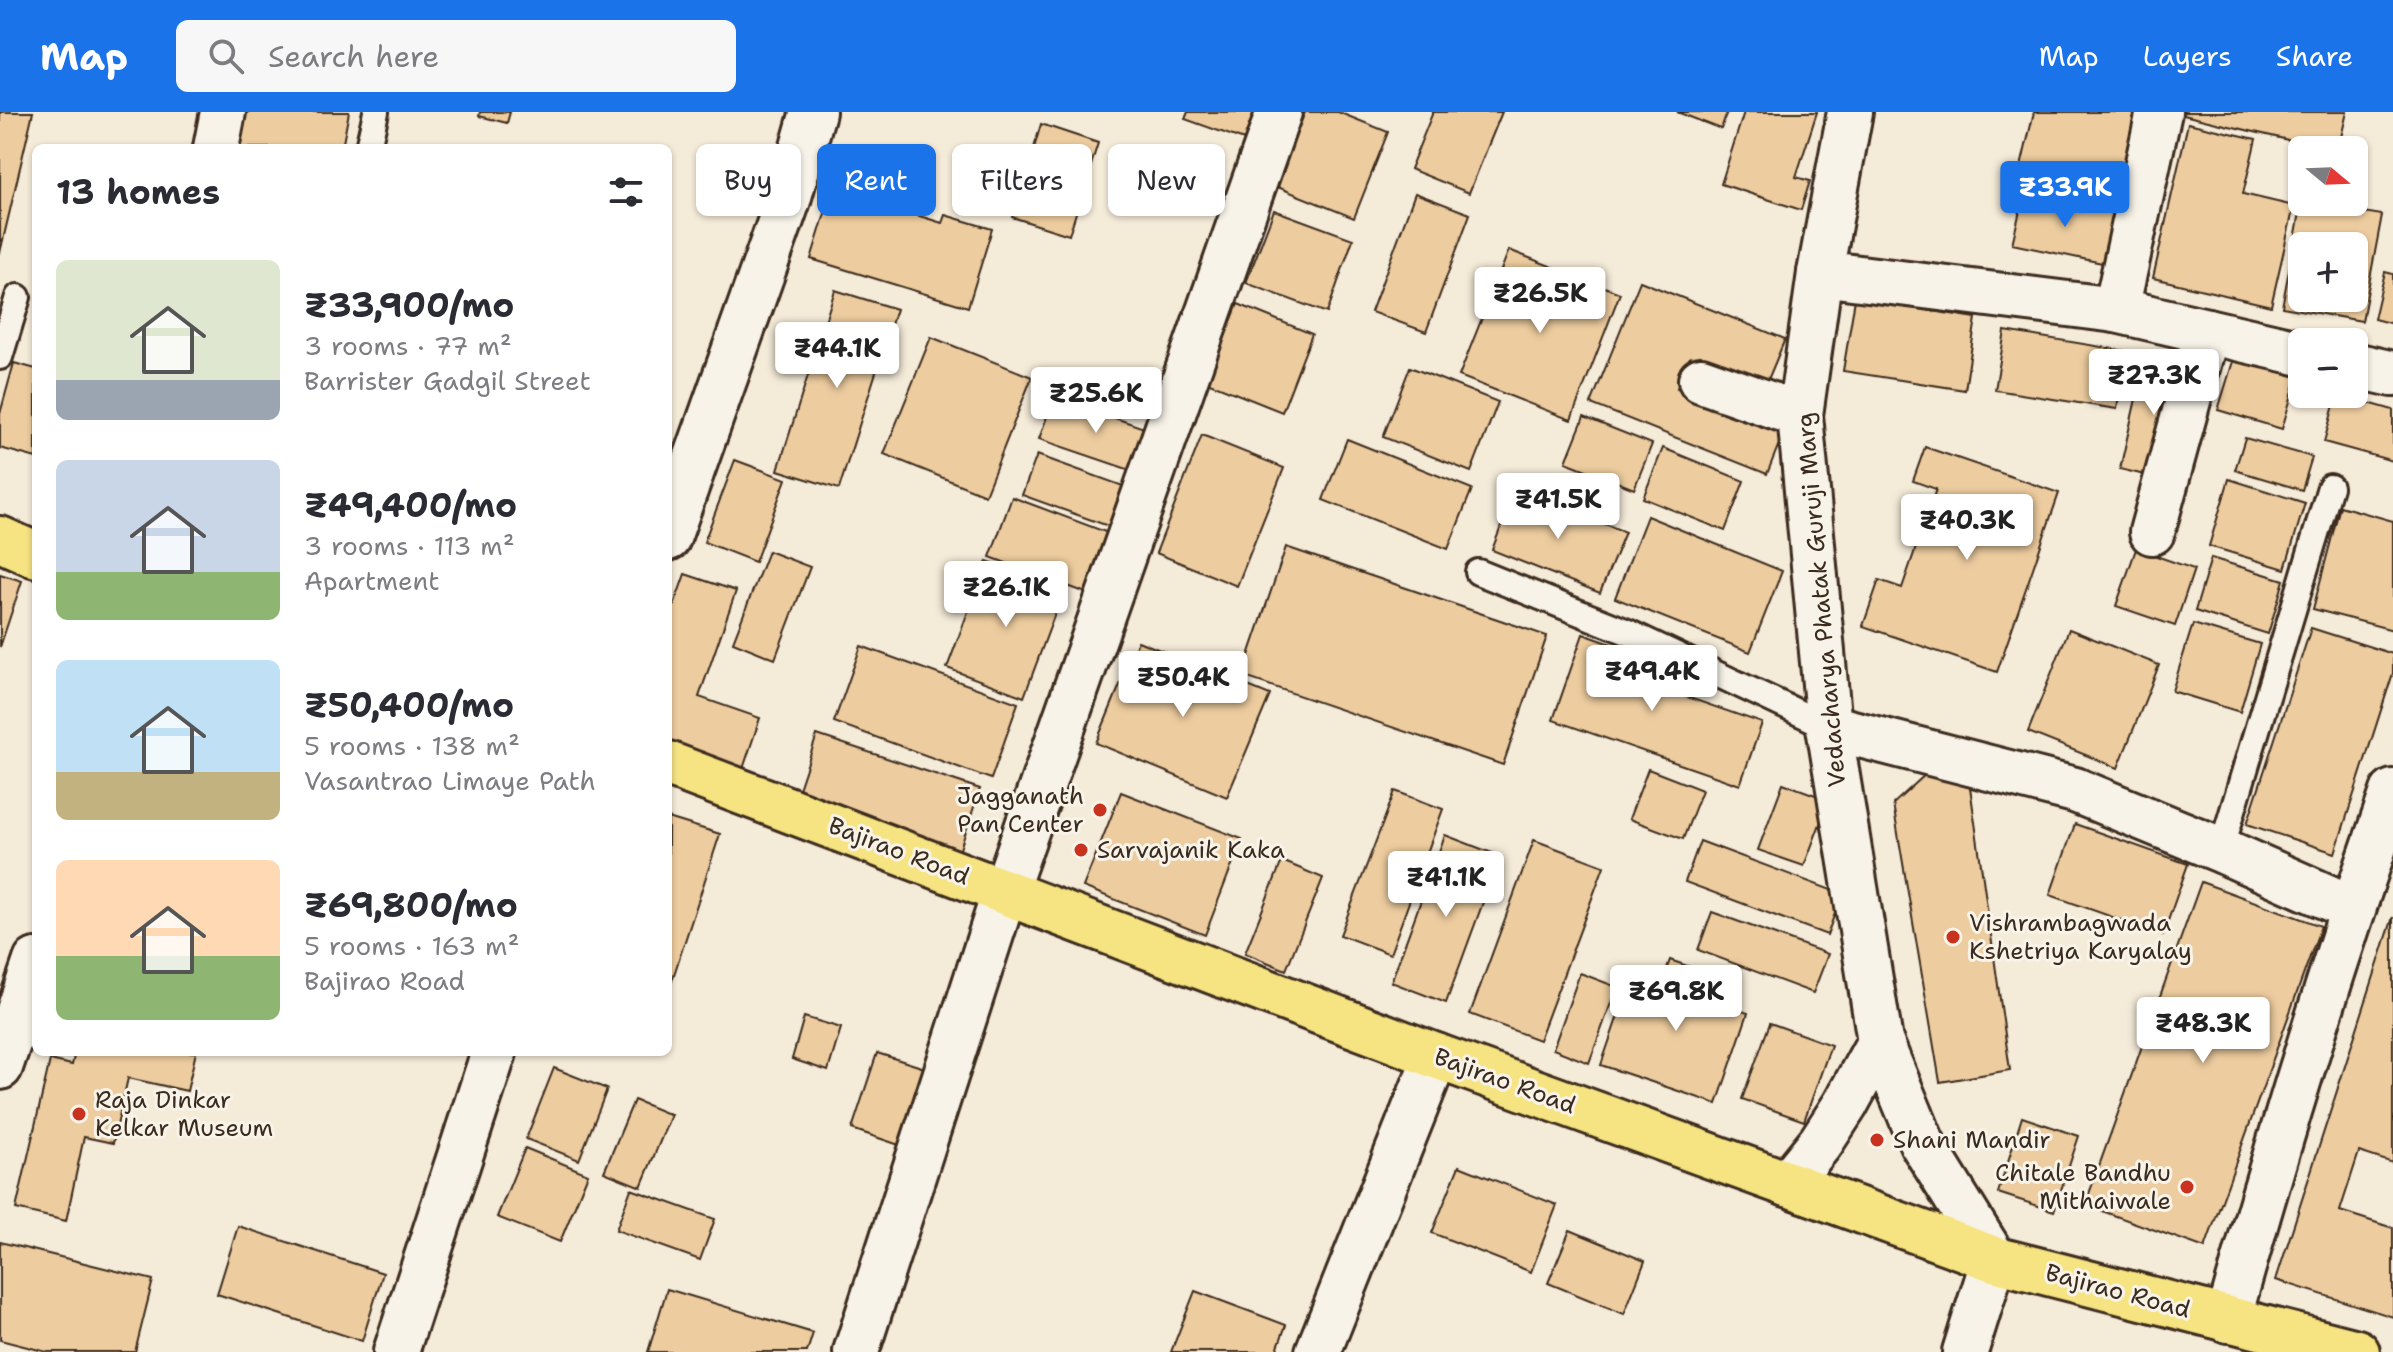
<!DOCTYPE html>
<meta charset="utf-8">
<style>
body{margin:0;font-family:"Shantell Sans",sans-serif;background:#f7f7f7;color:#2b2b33;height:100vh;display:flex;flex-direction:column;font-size:30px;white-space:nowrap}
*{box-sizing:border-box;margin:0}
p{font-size:26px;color:#7c7c81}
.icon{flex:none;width:44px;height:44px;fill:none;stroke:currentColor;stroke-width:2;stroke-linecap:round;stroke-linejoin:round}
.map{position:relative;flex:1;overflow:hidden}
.panel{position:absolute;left:32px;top:32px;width:640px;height:912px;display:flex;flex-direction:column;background:#fff;border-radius:12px;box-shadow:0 2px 6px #0004}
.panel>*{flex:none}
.hud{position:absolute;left:696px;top:32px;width:760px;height:72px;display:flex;gap:16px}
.needle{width:52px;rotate:109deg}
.tools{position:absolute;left:2288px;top:24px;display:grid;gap:16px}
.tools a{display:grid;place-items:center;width:80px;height:80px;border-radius:12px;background:#fff;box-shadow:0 2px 6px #0004;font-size:40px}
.price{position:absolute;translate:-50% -68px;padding:0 18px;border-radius:8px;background:#fff;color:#222;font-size:26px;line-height:52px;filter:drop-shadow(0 2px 4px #0008)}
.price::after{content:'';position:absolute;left:50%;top:48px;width:24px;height:18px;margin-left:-12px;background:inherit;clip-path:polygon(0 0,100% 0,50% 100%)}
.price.selected{background:#1a73e8;color:#fff}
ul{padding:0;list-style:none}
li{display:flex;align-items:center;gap:24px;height:200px;padding:0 24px}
li span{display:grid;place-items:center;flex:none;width:224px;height:160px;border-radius:12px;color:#555}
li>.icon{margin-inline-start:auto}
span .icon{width:96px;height:96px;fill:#fffc;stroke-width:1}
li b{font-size:34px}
h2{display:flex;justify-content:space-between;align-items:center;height:96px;padding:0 24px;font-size:34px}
.chip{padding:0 28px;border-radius:12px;background:#fff;box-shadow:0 2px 6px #0004;font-size:28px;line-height:72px}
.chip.selected{background:#1a73e8;color:#fff}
header{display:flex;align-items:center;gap:48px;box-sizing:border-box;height:112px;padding:0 40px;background:#1a73e8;color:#fff}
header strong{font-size:38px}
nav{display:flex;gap:44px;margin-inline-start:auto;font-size:28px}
.search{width:560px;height:72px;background:#f7f7f7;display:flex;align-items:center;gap:20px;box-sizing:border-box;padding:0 28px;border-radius:12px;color:#7c7c81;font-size:30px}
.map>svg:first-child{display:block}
.building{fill:#edcc9f;stroke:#3b2a1e;stroke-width:2;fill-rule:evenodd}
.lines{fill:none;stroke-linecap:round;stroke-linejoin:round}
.lane-casing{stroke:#3b2a1e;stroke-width:30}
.street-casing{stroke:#3b2a1e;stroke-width:50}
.secondary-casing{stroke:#3b2a1e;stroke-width:50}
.highway-casing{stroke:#3b2a1e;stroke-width:50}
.lane{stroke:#f7f3e8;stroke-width:24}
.street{stroke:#f7f3e8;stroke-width:44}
.secondary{stroke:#f7f3e8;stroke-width:44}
.highway{stroke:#f6e381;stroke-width:44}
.poi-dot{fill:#c8321e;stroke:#f7f3e8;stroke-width:3}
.labels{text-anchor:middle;stroke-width:6;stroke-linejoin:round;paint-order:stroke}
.street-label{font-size:24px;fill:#3b2a1e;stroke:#f7f3e8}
.poi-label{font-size:24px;fill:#3b2a1e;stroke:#f7f3e8;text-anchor:start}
</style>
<header>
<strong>Map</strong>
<div class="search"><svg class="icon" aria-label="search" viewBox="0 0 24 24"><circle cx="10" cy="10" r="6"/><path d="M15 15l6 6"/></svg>Search here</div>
<nav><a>Map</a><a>Layers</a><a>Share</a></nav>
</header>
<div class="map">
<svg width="2393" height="1240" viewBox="0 0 2393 1240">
<rect width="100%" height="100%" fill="#f5ebd9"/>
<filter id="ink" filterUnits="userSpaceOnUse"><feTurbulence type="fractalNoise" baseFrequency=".0125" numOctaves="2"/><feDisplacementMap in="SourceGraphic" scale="16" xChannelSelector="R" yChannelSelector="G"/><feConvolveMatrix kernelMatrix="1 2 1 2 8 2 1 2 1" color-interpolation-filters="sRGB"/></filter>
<g filter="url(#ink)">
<g class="building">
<polygon points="0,0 33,0 0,141"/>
<polygon points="239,0 349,0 342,36 232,36"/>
<polygon points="480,0 510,0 507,11 479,4"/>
<polygon points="1188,0 1254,0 1244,28 1185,7"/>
<polygon points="1305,0 1338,0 1388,20 1354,106 1275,74"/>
<polygon points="1433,0 1502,0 1469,81 1410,57"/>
<polygon points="1677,0 1727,0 1721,17"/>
<polygon points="1744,0 1817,0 1796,65 1810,69 1801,98 1721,72"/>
<polygon points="2034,0 2137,0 2117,85 2019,63"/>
<polygon points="2179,0 2347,0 2338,38 2330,38 2179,2"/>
<polygon points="2188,11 2256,27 2243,82 2294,94 2271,194 2153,166"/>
<polygon points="1041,12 1098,31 1069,123 1012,105 1021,76 1040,82 1052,41 1034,36"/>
<polygon points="835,69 880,83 878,91 942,111 945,103 992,117 968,195 811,147"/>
<polygon points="1415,81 1470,102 1426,220 1371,200"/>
<polygon points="2024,82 2118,102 2107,152 2012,132"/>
<path d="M2302 90 2382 103 2362 209 2282 195ZM2302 134H2354V186H2302Z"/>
<polygon points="1274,98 1353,127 1327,201 1246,171"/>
<polygon points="1509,138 1620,181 1571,308 1459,264"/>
<polygon points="2385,160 2393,162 2393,212 2374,207"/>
<polygon points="1640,169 1785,227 1765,275 1690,245 1677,276 1784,319 1767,362 1591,292"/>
<polygon points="835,178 896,197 839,377 778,358"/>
<polygon points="1855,187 1976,206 1965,278 1843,259"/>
<polygon points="1238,192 1312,222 1282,300 1207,270"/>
<polygon points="2005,219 2126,239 2117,297 1995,278"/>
<polygon points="931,225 1032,265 985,383 884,342"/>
<polygon points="2146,243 2188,253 2161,367 2120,357"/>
<polygon points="2234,246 2297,265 2282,317 2218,298"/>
<polygon points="14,251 36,257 36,346 0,336 0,302"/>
<polygon points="1410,255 1498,290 1471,360 1383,325"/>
<polygon points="2337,282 2393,298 2393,349 2324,330"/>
<polygon points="1054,285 1153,319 1139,361 1039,327"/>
<polygon points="1584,305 1652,332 1634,377 1566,350"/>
<polygon points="1202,323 1284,356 1237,474 1156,441"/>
<polygon points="2245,326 2312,345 2302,378 2235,358"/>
<polygon points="1347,327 1472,377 1448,437 1323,388"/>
<polygon points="1925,335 2059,381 1997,560 1863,514 1879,468 1902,476 1936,377 1913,369"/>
<polygon points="1663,336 1744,369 1725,419 1643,386"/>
<polygon points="1037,343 1126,375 1111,415 1022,383"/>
<polygon points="735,348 786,367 755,450 704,430"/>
<polygon points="2229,367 2305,391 2285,457 2209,434"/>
<polygon points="1516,376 1625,420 1600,481 1492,438"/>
<polygon points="1012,385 1111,422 1089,482 990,445"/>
<polygon points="2340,394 2393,409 2393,518 2313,497"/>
<polygon points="1647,404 1782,459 1750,540 1615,486"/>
<polygon points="1286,435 1547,524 1503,653 1242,564"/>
<polygon points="2136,437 2194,457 2175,514 2116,494"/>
<polygon points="768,439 810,455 775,547 733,530"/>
<polygon points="2211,446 2284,468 2268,522 2195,499"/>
<polygon points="987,449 1064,477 1024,585 947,556"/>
<polygon points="0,462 22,469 0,535"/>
<polygon points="685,462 736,479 699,585 760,606 743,657 668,631 668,510"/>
<polygon points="2193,512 2260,532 2240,600 2172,579"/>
<polygon points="2311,516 2393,542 2393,561 2335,741 2247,712"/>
<polygon points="2069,517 2159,553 2118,656 2028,620"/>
<polygon points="1583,522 1657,548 1649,572 1762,611 1740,673 1553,608"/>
<polygon points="1138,529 1270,583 1227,685 1096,631"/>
<polygon points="861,534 1018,591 991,667 834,610"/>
<polygon points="817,623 980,677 958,743 795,689"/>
<polygon points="1648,657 1702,678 1683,727 1629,707"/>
<polygon points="1927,661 1970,675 2010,958 1940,970 1893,692"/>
<polygon points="1783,671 1829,688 1804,754 1758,738"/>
<polygon points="1395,679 1443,697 1390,842 1340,823"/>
<polygon points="1121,680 1242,727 1205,823 1083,775"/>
<polygon points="668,706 720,722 668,881"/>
<polygon points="2075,712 2188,752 2163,823 2050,783"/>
<polygon points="1445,723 1500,744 1446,891 1391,870"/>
<polygon points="1534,728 1604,754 1539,928 1470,902"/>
<polygon points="1700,729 1842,782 1827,823 1685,770"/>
<polygon points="1282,749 1323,766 1286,858 1245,841"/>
<polygon points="2201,770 2321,814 2205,1136 2085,1093"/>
<polygon points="1712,800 1828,842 1813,881 1698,838"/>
<polygon points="2393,805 2393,1051 2359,1040 2340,1099 2393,1116 2393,1205 2276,1168"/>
<polygon points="1670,848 1722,866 1714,889 1748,901 1717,992 1601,953 1633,860 1662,870"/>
<polygon points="1580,861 1617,875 1589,951 1553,937"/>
<polygon points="804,905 841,916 828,959 792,947"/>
<polygon points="1770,911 1831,933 1804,1009 1742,987"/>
<polygon points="75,940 196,940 187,979 128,966 113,1031 84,1025 66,1109 16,1097 50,948 72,953"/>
<polygon points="877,941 931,958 905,1035 852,1017"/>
<polygon points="554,956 607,977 579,1048 526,1027"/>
<polygon points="634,988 671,1003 641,1075 604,1060"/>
<polygon points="2022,1005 2079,1024 2054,1099 1998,1081"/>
<polygon points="525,1036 588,1062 560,1130 497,1105"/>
<polygon points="1459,1054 1557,1093 1531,1160 1432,1121"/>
<polygon points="631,1077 715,1107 700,1148 616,1118"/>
<polygon points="238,1114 383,1161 362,1229 217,1182"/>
<polygon points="1570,1118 1645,1149 1624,1202 1548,1171"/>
<polygon points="0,1130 153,1168 135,1240 47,1240 0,1228"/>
<polygon points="667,1177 813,1221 807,1240 648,1240"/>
<polygon points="1195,1179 1286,1213 1276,1240 1171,1240"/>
</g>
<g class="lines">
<defs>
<g id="lane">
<polyline points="368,36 376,0"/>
<polyline points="0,245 18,185"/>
<polyline points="1478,460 1630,521 1829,615"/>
<polyline points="2221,738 2330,375"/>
</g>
<g id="street">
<polyline points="1850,0 1820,161 1800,303 1829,615 1880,929 1922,1031 1994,1147 1965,1240"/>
<polyline points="216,36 223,0"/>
<polyline points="1820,161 2116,198 2302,241"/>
<polyline points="2116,198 2159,0"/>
<polyline points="2354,253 2393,262"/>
<polyline points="1701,268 1800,303"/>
<polyline points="2152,420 2207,219"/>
<polyline points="668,426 788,88 813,0"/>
<polyline points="1829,615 2075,678 2221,738 2352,796"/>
<polyline points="0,955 36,849"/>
<polyline points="1787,1072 1821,1030 1845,993 1880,929"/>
<polyline points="396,1240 494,940"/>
<polyline points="856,1240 1005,779 1279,0"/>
<polyline points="1318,1240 1436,944"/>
</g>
<path id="secondary" d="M2228 1208C2278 1030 2332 854 2393 680"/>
<g id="highway">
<polyline points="0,427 36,443"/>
<polyline points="668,652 1436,944 1994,1147 2357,1240"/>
</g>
</defs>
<use href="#lane" class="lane-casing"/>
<use href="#street" class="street-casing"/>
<use href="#secondary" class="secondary-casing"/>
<use href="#highway" class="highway-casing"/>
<use href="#lane" class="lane"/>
<use href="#street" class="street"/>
<use href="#secondary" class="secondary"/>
<use href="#highway" class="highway"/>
</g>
</g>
<g class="poi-dot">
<circle cx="1100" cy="698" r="8"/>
<circle cx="1081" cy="738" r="8"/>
<circle cx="1953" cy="825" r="8"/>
<circle cx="79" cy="1002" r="8"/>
<circle cx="1877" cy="1028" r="8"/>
<circle cx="2187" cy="1075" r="8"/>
</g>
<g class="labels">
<g class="street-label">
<text transform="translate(1821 488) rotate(-95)" y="8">Vedacharya Phatak Guruji Marg</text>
<text transform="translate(899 739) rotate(21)" y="8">Bajirao Road</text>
<text transform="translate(1505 969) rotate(20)" y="8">Bajirao Road</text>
<text transform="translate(2118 1179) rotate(15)" y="8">Bajirao Road</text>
</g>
<g class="poi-label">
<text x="1084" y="692" text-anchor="end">Jagganath<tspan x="1084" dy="28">Pan Center</tspan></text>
<text x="1097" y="746">Sarvajanik Kaka</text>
<text x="1969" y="819">Vishrambagwada<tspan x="1969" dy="28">Kshetriya Karyalay</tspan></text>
<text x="95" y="996">Raja Dinkar<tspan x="95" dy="28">Kelkar Museum</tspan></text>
<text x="1893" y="1036">Shani Mandir</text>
<text x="2171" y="1069" text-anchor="end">Chitale Bandhu<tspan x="2171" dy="28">Mithaiwale</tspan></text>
</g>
</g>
</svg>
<div class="tools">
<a><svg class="needle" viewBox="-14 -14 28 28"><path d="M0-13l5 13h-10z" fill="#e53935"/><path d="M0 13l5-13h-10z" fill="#7c7c81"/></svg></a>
<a>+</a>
<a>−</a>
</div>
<b class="price selected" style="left:2065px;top:117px">₹33.9K</b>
<b class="price" style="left:1540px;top:223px">₹26.5K</b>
<b class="price" style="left:837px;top:278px">₹44.1K</b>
<b class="price" style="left:2154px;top:305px">₹27.3K</b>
<b class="price" style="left:1096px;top:323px">₹25.6K</b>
<b class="price" style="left:1558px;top:429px">₹41.5K</b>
<b class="price" style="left:1967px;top:450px">₹40.3K</b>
<b class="price" style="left:1006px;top:517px">₹26.1K</b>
<b class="price" style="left:1652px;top:601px">₹49.4K</b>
<b class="price" style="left:1183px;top:607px">₹50.4K</b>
<b class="price" style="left:1446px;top:807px">₹41.1K</b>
<b class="price" style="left:1676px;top:921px">₹69.8K</b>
<b class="price" style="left:2203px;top:953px">₹48.3K</b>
<div class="hud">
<a class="chip">Buy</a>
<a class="chip selected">Rent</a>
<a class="chip">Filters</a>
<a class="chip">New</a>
</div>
<section class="panel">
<h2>13 homes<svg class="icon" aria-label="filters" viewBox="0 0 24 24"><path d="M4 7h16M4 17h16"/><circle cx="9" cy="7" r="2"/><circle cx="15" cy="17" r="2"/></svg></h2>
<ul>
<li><span style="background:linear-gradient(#dfe7d0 75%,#9aa5b1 0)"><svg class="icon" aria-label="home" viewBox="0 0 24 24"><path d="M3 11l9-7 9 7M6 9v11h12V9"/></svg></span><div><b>₹33,900/mo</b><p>3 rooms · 77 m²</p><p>Barrister Gadgil Street</p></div></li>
<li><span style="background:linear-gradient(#c9d6e8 70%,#8fb573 0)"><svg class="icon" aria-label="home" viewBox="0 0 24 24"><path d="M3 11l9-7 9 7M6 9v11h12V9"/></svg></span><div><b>₹49,400/mo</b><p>3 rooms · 113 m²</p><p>Apartment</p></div></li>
<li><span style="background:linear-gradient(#bfe0f5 70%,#c2b280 0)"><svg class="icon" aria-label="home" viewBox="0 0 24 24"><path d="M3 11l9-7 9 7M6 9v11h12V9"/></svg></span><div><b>₹50,400/mo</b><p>5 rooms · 138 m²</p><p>Vasantrao Limaye Path</p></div></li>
<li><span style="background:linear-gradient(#ffd9b3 60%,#8fb573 0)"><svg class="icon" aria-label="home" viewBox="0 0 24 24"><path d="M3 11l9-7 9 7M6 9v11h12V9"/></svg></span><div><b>₹69,800/mo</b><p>5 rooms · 163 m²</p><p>Bajirao Road</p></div></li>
</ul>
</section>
</div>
